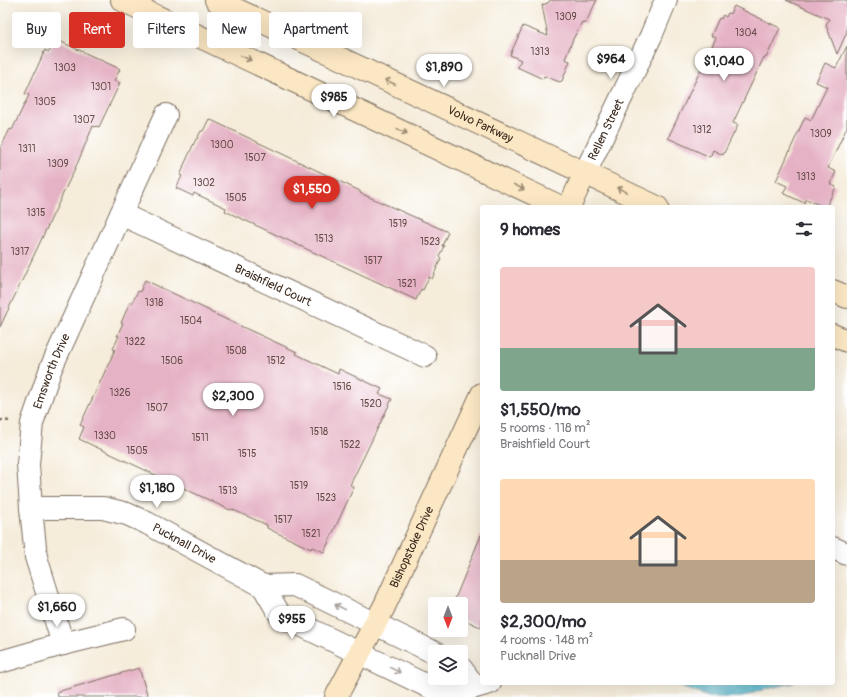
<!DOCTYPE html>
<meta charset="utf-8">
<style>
body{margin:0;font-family:Pangolin,sans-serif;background:#f2f2f3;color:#2b2b33;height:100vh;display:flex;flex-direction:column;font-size:15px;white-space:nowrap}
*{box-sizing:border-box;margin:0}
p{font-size:13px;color:#7c7c81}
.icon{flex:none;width:22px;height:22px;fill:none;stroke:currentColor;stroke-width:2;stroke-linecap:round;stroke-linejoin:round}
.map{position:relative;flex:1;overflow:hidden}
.panel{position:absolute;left:480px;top:205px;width:355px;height:480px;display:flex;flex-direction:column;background:#fff;border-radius:4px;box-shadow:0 4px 16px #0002}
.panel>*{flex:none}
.guide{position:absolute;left:12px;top:12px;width:380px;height:36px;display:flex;gap:8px}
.needle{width:26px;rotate:180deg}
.controls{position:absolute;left:428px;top:597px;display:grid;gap:8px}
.controls a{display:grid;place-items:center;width:40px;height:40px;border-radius:4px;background:#fff;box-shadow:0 4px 16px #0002;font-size:20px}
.price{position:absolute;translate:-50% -34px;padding:0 9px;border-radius:14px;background:#fff;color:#222;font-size:13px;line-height:26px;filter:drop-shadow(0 1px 2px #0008)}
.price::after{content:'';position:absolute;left:50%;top:24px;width:12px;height:9px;margin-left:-6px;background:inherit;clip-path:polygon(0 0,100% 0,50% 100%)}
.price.selected{background:#d93025;color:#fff}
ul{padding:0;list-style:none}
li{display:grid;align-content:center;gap:8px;height:212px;padding:0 20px}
li span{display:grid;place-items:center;height:124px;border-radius:4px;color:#555}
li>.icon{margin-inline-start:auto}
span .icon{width:72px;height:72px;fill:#fffc;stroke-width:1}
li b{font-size:17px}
h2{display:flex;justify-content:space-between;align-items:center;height:48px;padding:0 20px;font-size:17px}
.pill{padding:0 14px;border-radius:4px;background:#fff;box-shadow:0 4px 16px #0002;font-size:14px;line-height:36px}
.pill.selected{background:#d93025;color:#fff}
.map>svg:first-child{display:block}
.water{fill:#48b1c7;stroke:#426e72}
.building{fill:#e5b2c5}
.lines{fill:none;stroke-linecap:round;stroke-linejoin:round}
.street-casing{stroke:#7c6e60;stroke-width:24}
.secondary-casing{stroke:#7c6e60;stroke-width:24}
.path{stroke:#7c6e60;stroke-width:2.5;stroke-dasharray:3 3;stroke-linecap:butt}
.street{stroke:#fff;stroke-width:22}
.secondary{stroke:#fbe7c3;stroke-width:22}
.oneway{stroke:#9b8870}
.oneway2{stroke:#a79f9a}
.labels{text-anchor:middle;stroke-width:4;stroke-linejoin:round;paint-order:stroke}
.number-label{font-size:10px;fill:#664c48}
.street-label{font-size:12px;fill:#3b2a1e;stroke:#fff}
</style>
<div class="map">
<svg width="847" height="697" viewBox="0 0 847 697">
<rect width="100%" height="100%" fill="#fff"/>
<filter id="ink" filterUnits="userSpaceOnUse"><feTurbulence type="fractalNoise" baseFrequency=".025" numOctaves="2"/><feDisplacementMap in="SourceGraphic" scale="8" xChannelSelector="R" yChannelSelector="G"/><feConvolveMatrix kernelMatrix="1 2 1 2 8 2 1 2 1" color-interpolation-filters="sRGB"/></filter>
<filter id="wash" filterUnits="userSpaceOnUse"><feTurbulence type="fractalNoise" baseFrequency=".012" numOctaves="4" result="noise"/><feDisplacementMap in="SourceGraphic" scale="16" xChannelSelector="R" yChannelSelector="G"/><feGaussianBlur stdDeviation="0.9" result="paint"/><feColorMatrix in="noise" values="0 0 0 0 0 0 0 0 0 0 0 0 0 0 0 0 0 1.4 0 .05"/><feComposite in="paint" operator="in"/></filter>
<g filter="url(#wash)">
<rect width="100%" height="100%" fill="#f5ecda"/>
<polygon class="water" points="669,683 794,683 765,689 742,697 709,697"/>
<g id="blocks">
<g class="building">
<polygon points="550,0 597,0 585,24 582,22 573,39 565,59 570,61 562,81 561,81 560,82 544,76 543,79 517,67 521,60 510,55 523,26 548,36 542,5 548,3"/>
<polygon points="786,0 847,0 847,32 837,54 826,25 829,19"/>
<polygon points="734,6 780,28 766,58 764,57 733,123 738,125 723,155 713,150 710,157 668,138 716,38 711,36 719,18 721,19 723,15 726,17 728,13 730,14"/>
<polygon points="55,39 120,69 114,81 120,83 99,127 96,126 95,127 93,126 78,162 0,327 0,149 10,129 12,130 29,95 25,94 45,50 49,52"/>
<polygon points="847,46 847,127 828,168 836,172 830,184 836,187 826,207 824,207 806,199 804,203 783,193 787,186 776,181 805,117 811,120 827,87 816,82 825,63 836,68"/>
<polygon points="209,119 360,191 360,193 448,232 442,246 444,246 439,256 441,258 432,279 429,277 423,290 421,289 416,300 225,211 226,208 194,193 193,196 176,188 182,176 180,175 184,167 183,167 196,139 197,139 201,131 203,131"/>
<polygon points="145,280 210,311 210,312 297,352 296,354 338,374 339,369 382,389 379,394 392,399 350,485 354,487 324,552 312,547 311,549 275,532 267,528 267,525 231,509 230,510 79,439 84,427 80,425 115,350 113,349 119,336 117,336 123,323 121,323 130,302 132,303 138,291 140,292"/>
<polygon points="481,535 482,535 482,628 461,618 461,604 453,604"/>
<polygon points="139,668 148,697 58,697 57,692"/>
</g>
</g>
</g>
<g filter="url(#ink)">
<use href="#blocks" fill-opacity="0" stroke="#7c6e60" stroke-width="1"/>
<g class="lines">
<defs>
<g id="street">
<path id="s1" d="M585 173 651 36 666 0"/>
<path id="s2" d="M121 214 425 356"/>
<path id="s3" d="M31 508H103L127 514 147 523 263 586 295 585 435 653"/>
<polyline points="833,548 847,554"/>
<polyline points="263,586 280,615 446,695 490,683"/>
<path id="s4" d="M63 644 36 557 31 508 28 464 32 423 51 368 166 115"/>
<polyline points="0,662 63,644 124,629"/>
<polyline points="461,668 475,687"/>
</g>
<g id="secondary">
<polyline points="122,0 561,207"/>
<path id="s5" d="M216 0 657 207"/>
<polyline points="569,207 585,173"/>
<polyline points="833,291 847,297"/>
<polyline points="833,335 847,341"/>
<path id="s6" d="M336 697 384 607 482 394"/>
</g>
</defs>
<use href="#street" class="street-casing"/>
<use href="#secondary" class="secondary-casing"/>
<polyline class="path" points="0,420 10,421"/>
<use href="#street" class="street"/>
<use href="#secondary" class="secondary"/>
</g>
<defs><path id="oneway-shaft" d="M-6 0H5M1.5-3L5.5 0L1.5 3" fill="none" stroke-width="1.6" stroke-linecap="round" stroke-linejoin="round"/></defs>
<g class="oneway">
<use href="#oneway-shaft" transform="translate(246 58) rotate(25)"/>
<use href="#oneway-shaft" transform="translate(390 82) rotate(-155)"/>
<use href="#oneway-shaft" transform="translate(402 131) rotate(25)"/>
<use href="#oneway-shaft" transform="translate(519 187) rotate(26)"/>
<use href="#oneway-shaft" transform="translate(622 190) rotate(-155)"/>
</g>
<g class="oneway2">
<use href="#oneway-shaft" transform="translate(340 607) rotate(-154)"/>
<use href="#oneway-shaft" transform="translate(395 670) rotate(26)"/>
</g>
</g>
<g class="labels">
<g class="number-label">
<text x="566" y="20">1309</text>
<text x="746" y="36">1304</text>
<text x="540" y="55">1313</text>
<text x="65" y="71">1303</text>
<text x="101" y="90">1301</text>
<text x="45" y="105">1305</text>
<text x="84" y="123">1307</text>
<text x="702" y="133">1312</text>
<text x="821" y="137">1309</text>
<text x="222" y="148">1300</text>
<text x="27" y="152">1311</text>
<text x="255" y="161">1507</text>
<text x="58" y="167">1309</text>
<text x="806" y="180">1313</text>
<text x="204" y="186">1302</text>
<text x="236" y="201">1505</text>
<text x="36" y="216">1315</text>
<text x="398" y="227">1519</text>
<text x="324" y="242">1513</text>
<text x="430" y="245">1523</text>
<text x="20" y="255">1317</text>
<text x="373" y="264">1517</text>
<text x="407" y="287">1521</text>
<text x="154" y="306">1318</text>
<text x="191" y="324">1504</text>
<text x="135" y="345">1322</text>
<text x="236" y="354">1508</text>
<text x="172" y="364">1506</text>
<text x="276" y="364">1512</text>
<text x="342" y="390">1516</text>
<text x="120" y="396">1326</text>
<text x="371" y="407">1520</text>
<text x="157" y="411">1507</text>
<text x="319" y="435">1518</text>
<text x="105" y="439">1330</text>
<text x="200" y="441">1511</text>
<text x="350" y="448">1522</text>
<text x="137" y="454">1505</text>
<text x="247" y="457">1515</text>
<text x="299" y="489">1519</text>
<text x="228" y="494">1513</text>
<text x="326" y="501">1523</text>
<text x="283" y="523">1517</text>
<text x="311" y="537">1521</text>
</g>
<g class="street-label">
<text dy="4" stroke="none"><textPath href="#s5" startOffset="292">Volvo Parkway</textPath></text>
<text dy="4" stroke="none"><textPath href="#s1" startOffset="48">Rellen Street</textPath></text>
<text dy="4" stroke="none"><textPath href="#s2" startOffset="168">Braishfield Court</textPath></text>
<text dy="4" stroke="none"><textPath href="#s4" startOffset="281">Emsworth Drive</textPath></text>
<text dy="4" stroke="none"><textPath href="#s3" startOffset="161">Pucknall Drive</textPath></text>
<text dy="4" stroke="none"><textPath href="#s6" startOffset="168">Bishopstoke Drive</textPath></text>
</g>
</g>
</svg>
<div class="controls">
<a><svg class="needle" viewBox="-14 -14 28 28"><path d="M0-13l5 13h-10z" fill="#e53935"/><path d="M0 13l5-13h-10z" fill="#7c7c81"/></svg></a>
<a><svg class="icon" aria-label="layers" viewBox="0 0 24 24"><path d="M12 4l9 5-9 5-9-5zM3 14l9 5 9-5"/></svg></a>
</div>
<b class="price" style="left:611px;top:80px">$964</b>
<b class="price" style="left:724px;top:82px">$1,040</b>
<b class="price" style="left:444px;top:88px">$1,890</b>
<b class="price" style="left:334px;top:118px">$985</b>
<b class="price selected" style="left:312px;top:210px">$1,550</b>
<b class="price" style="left:233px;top:417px">$2,300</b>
<b class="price" style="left:157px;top:509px">$1,180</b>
<b class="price" style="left:57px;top:628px">$1,660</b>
<b class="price" style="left:292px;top:640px">$955</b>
<div class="guide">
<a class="pill">Buy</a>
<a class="pill selected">Rent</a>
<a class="pill">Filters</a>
<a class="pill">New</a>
<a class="pill">Apartment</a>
</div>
<section class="panel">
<h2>9 homes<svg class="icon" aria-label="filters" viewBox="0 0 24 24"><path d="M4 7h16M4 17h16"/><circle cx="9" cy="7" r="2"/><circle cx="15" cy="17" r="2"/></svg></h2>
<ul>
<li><span style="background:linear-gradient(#f6c9c9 65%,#7fa58c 0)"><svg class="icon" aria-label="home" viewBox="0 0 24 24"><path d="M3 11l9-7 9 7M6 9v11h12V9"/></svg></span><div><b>$1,550/mo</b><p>5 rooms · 118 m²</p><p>Braishfield Court</p></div></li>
<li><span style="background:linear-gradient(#ffd9b3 65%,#b9a48a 0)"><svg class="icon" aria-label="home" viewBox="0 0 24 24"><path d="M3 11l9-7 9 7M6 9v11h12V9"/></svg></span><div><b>$2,300/mo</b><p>4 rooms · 148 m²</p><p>Pucknall Drive</p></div></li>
</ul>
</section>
</div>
